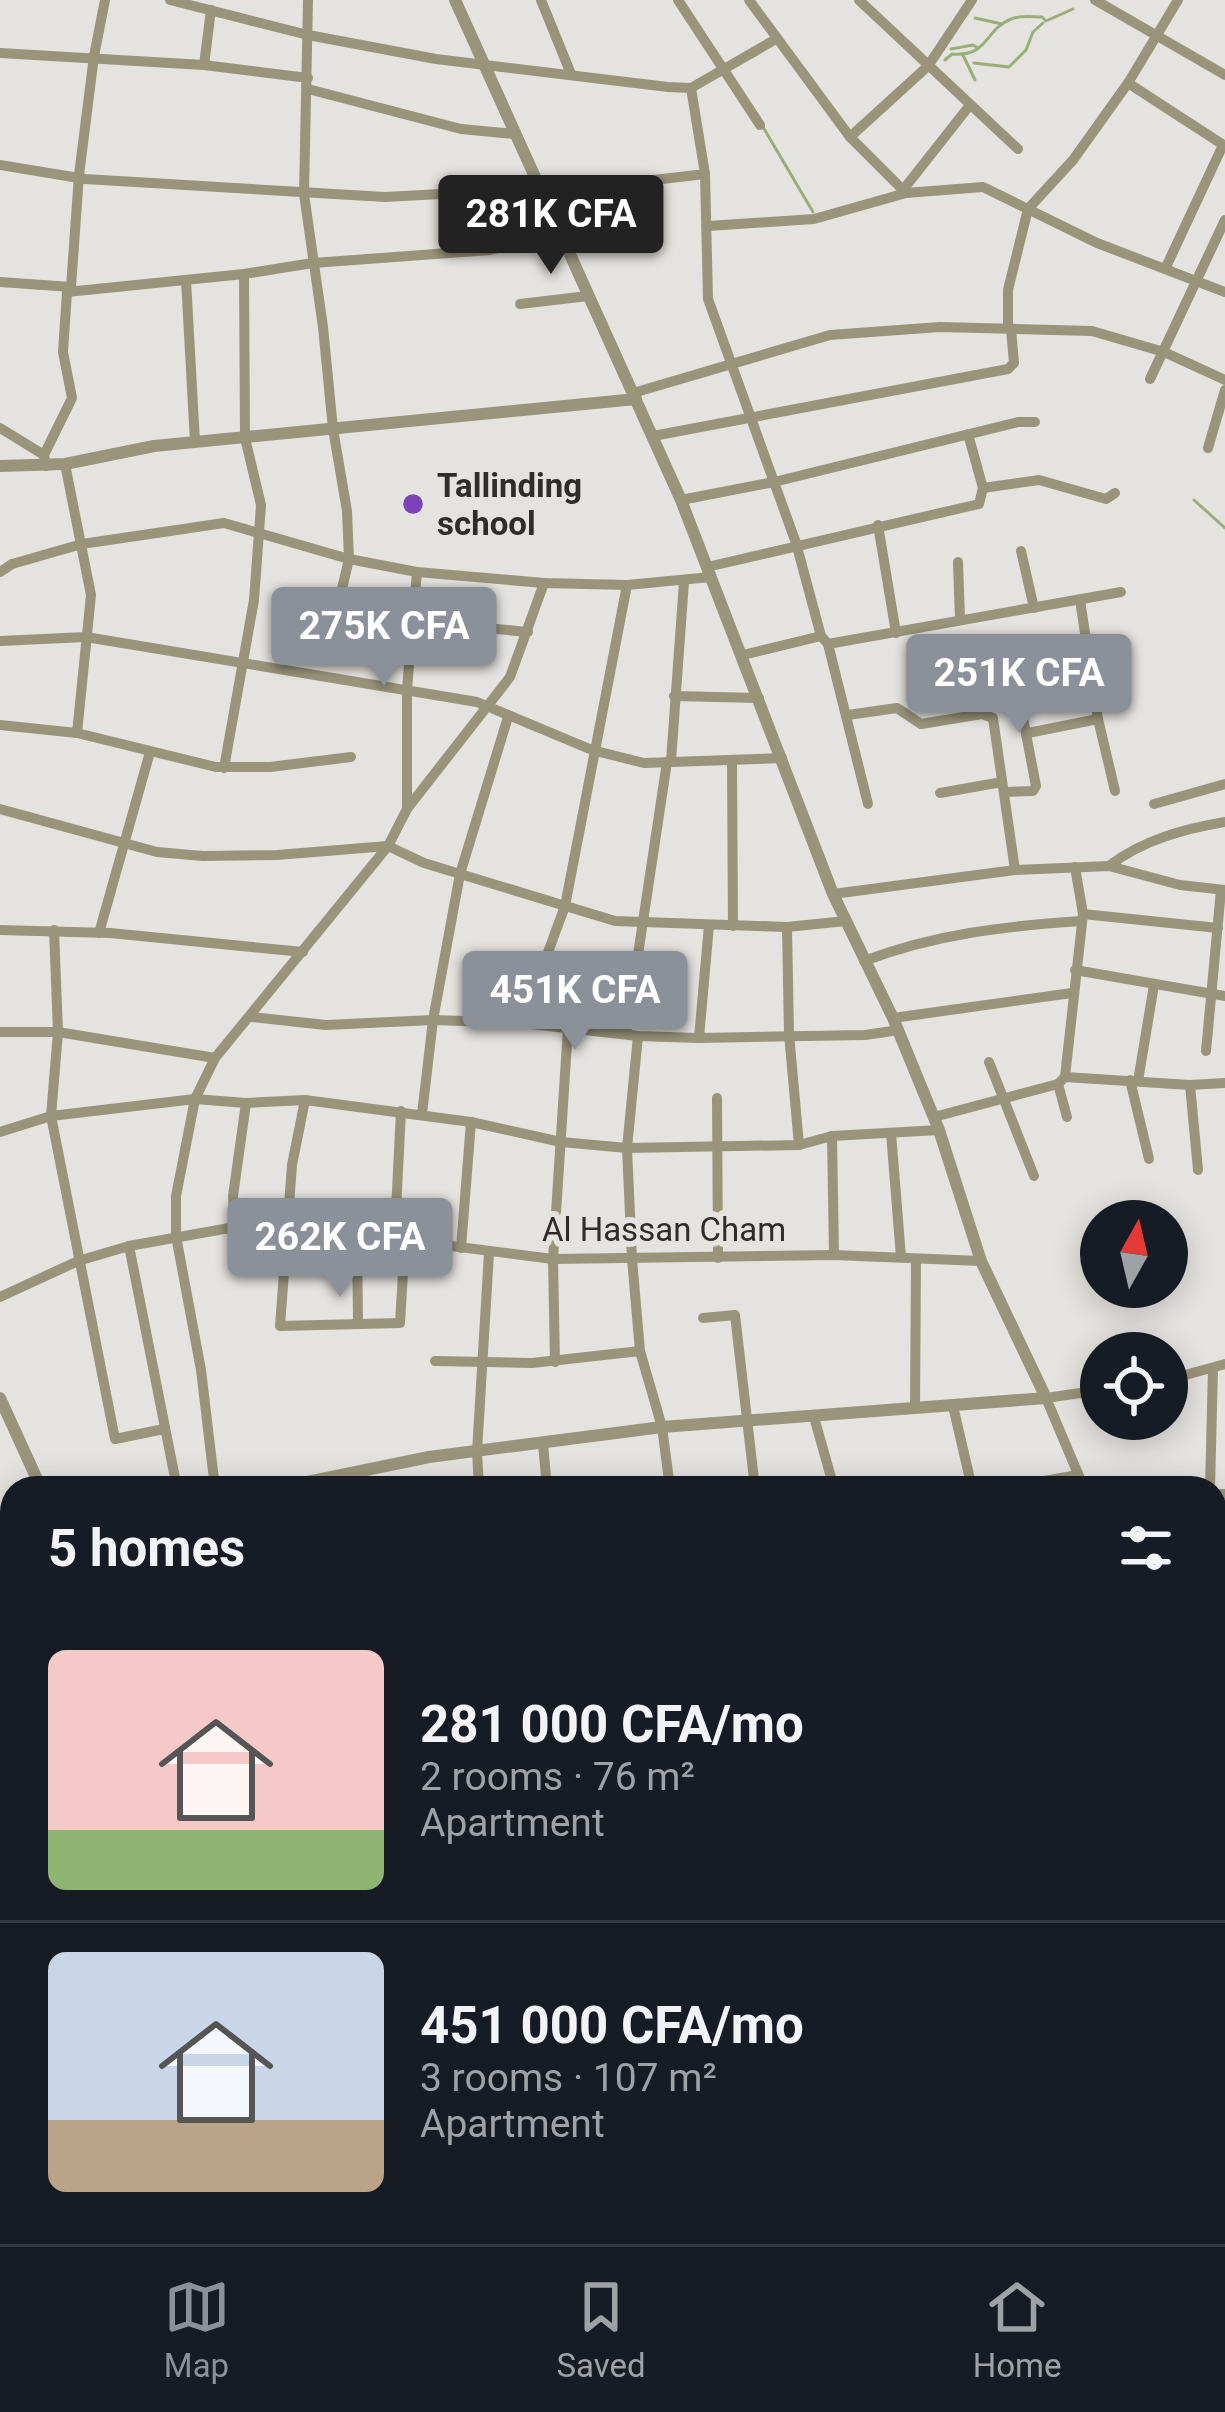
<!DOCTYPE html>
<meta charset="utf-8">
<style>
body{margin:0;font-family:Roboto,sans-serif;background:#242831;color:#f1f3f6;height:100vh;display:flex;flex-direction:column;font-size:45px;white-space:nowrap}
*{box-sizing:border-box;margin:0}
p{font-size:39px;color:#9ea1a6}
.icon{flex:none;width:66px;height:66px;fill:none;stroke:currentColor;stroke-width:2;stroke-linecap:round;stroke-linejoin:round}
.map{position:relative;flex:1;overflow:hidden}
.side{position:absolute;left:0px;top:1476px;width:1227px;height:768px;display:flex;flex-direction:column;background:#171b24;border-radius:36px 36px 0 0;box-shadow:0 6px 30px #0003}
.side>*{flex:none}
.needle{width:78px;rotate:8deg}
.tools{position:absolute;left:1080px;top:1200px;display:grid;gap:24px}
.tools a{display:grid;place-items:center;width:108px;height:108px;border-radius:50%;background:#171b24;box-shadow:0 6px 30px #0003;font-size:60px}
.price{position:absolute;translate:-50% -102px;padding:0 27px;border-radius:12px;background:#8c9099;color:#fff;font-size:39px;line-height:78px;filter:drop-shadow(0 3px 6px #0008)}
.price::after{content:'';position:absolute;left:50%;top:72px;width:36px;height:27px;margin-left:-18px;background:inherit;clip-path:polygon(0 0,100% 0,50% 100%)}
.price.active{background:#222;color:#fff}
ul{padding:0;list-style:none}
li{display:flex;align-items:center;gap:36px;height:300px;padding:0 48px}
li+li{border-top:3px solid #363941}
li span{display:grid;place-items:center;flex:none;width:336px;height:240px;border-radius:18px;color:#555}
li>.icon{margin-inline-start:auto}
span .icon{width:144px;height:144px;fill:#fffc;stroke-width:1}
li b{font-size:51px}
h2{display:flex;justify-content:space-between;align-items:center;height:144px;padding:0 48px;font-size:51px}
.menu{display:flex;justify-content:space-around;align-items:center;height:168px;border-top:3px solid #363941;background:#171b24;font-size:33px;color:#9ea1a6}
.menu a{display:grid;justify-items:center;gap:6px}
.menu .active{color:#8c9099}
.map>svg:first-child{display:block}
.lines{fill:none;stroke-linecap:round;stroke-linejoin:round}
.stream{stroke:#99af77;stroke-width:3}
.minor{stroke:#99957b;stroke-width:10}
.tertiary{stroke:#99957b;stroke-width:12}
.poi-dot{fill:#7a43b9;stroke:#e5e3df;stroke-width:4.5}
.labels{text-anchor:middle;stroke-width:12;stroke-linejoin:round;paint-order:stroke}
.poi-label{font-size:33px;font-weight:bold;fill:#2e2d2c;stroke:#e5e3df;text-anchor:start}
.street-label{font-size:33px;fill:#2e2d2c;stroke:#e5e3df}
</style>
<div class="map">
<svg width="1225" height="2244" viewBox="0 0 1225 2244">
<rect width="100%" height="100%" fill="#e5e3df"/>
<g class="lines">
<g class="stream">
<polyline points="975,18 1002,24"/>
<polyline points="951,49 973,45 978,48"/>
<polyline points="963,55 975,80"/>
<path d="M945 60 952 54C989 57 984 30 1011 19 1019 15 1032 17 1042 17L1046 21 1073 9"/>
<polyline points="974,63 1009,67 1026,50 1033,32 1043,23"/>
<polyline points="763,127 813,212"/>
<polyline points="1194,500 1225,528"/>
</g>
<g class="minor">
<polyline points="170,0 308,35 436,59 668,87 691,88 776,39"/>
<polyline points="308,0 304,194 323,327 333,429 347,511 349,559 341,593 345,601 412,621 528,632"/>
<polyline points="541,0 571,74"/>
<polyline points="678,0 760,125"/>
<polyline points="749,0 850,137 906,193"/>
<polyline points="859,0 1018,149"/>
<polyline points="1095,0 1225,75"/>
<polyline points="0,53 204,65 308,78"/>
<polyline points="204,65 211,10"/>
<polyline points="1128,83 1225,146"/>
<polyline points="691,88 705,174 708,299 796,543 821,636 828,644 868,804"/>
<polyline points="308,89 461,129 514,134"/>
<polyline points="850,137 928,66 972,0"/>
<polyline points="0,165 85,179 385,197 611,185 705,174"/>
<polyline points="903,190 970,105"/>
<polyline points="708,226 814,219 906,193 983,187 1097,243 1225,292"/>
<polyline points="1166,267 1223,145"/>
<polyline points="186,280 195,442"/>
<polyline points="0,282 71,287"/>
<polyline points="67,292 244,274 313,263 490,250 558,233"/>
<polyline points="520,304 588,296"/>
<polyline points="1008,329 1008,290 1028,209 1073,160 1128,83 1178,0"/>
<polyline points="1150,379 1225,220"/>
<polyline points="633,393 830,335 940,327 1092,331 1164,352 1225,380"/>
<polyline points="0,428 44,455"/>
<polyline points="653,436 1008,369 1014,363 1011,329"/>
<polyline points="1208,448 1225,390"/>
<polyline points="65,464 91,595 77,733"/>
<polyline points="46,466 44,455 72,398 63,352 67,292 71,287 79,175 94,56 105,0"/>
<polyline points="983,488 1039,480 1106,499 1115,493"/>
<polyline points="681,500 774,482 1018,422 1035,422"/>
<polyline points="878,525 896,633"/>
<polyline points="1021,551 1034,608"/>
<polyline points="958,562 960,620"/>
<polyline points="707,567 979,504 983,488 968,434"/>
<polyline points="0,572 12,564 82,544 224,523 349,559 417,572 544,583 627,585 711,577"/>
<polyline points="1080,600 1098,719 1115,791"/>
<polyline points="0,641 86,637 477,702 592,750 644,763 782,758"/>
<polyline points="828,644 1121,592"/>
<polyline points="743,655 821,636"/>
<polyline points="674,696 759,698"/>
<polyline points="848,715 897,708 921,724 982,714 993,718 1015,870"/>
<polyline points="0,725 77,733 216,767 270,767 351,757"/>
<polyline points="1028,733 1098,719"/>
<polyline points="671,761 684,582"/>
<polyline points="732,761 733,926"/>
<polyline points="224,768 254,600 261,505 245,438 244,274"/>
<polyline points="1004,792 1033,791 1036,786 1018,692"/>
<polyline points="940,793 1002,782"/>
<polyline points="1154,804 1225,784"/>
<polyline points="0,809 157,852 203,856 277,855 388,846 424,863 615,921 787,927 846,921"/>
<polyline points="407,809 407,689 417,572"/>
<path d="M1109 866C1142 840 1184 829 1225 822"/>
<polyline points="833,894 1015,870 1109,866 1180,885 1225,890"/>
<polyline points="1083,914 1218,928"/>
<polyline points="787,927 789,1034 799,1145"/>
<polyline points="0,930 110,933 303,952"/>
<polyline points="54,930 58,1032 51,1116 115,1439 164,1429"/>
<polyline points="99,933 150,752"/>
<path d="M864 961C935 934 1006 926 1081 921"/>
<polyline points="1075,970 1225,996"/>
<polyline points="251,1017 326,1025 433,1020 522,1023 638,1036 699,1038 865,1035 899,1030"/>
<polyline points="893,1018 1072,993"/>
<polyline points="522,1023 565,906 627,585"/>
<polyline points="0,1032 58,1032 215,1058"/>
<polyline points="626,1034 667,762"/>
<polyline points="638,1036 627,1148 632,1259 640,1351 662,1427 670,1488"/>
<polyline points="699,1038 709,925"/>
<polyline points="1206,1051 1221,890"/>
<polyline points="989,1062 1034,1176"/>
<polyline points="1065,1077 1083,914 1075,867"/>
<polyline points="1130,1080 1149,1159"/>
<polyline points="1138,1081 1154,985"/>
<polyline points="1058,1084 1067,1117"/>
<polyline points="1190,1085 1198,1170"/>
<polyline points="717,1098 718,1258"/>
<polyline points="305,1100 292,1165 280,1326 400,1323 405,1240 395,1230 401,1111"/>
<polyline points="422,1114 433,1020 460,874 508,717"/>
<polyline points="934,1117 1058,1084 1065,1077 1190,1085 1225,1083"/>
<polyline points="0,1132 51,1116 195,1099 246,1103 305,1100 471,1122 561,1142 627,1148 799,1145 832,1136 939,1130"/>
<polyline points="891,1133 901,1257"/>
<polyline points="832,1136 834,1255"/>
<polyline points="235,1227 233,1196 246,1103"/>
<polyline points="357,1234 358,1322"/>
<polyline points="129,1246 177,1488"/>
<polyline points="461,1248 471,1122"/>
<polyline points="0,1297 78,1261 129,1246 235,1227 288,1225 553,1259 834,1255 981,1261"/>
<polyline points="703,1318 735,1315 755,1488"/>
<polyline points="435,1361 532,1363 640,1351"/>
<polyline points="555,1362 553,1259 568,1028"/>
<polyline points="1167,1380 1225,1364"/>
<polyline points="953,1406 972,1488"/>
<polyline points="915,1409 916,1259"/>
<polyline points="814,1417 834,1488"/>
<polyline points="543,1444 547,1488"/>
<polyline points="1083,1486 1118,1488"/>
<polyline points="215,1488 201,1370 176,1236 176,1196 195,1099 215,1058 388,846 407,809 510,677 544,583"/>
<polyline points="479,1488 477,1452 489,1253"/>
<polyline points="1003,1488 1078,1475"/>
<polyline points="1084,1488 1046,1398 1101,1390"/>
<polyline points="1210,1488 1213,1368"/>
<polyline points="1215,1494 1225,1494"/>
<polyline points="1215,1574 1225,1575"/>
<polyline points="0,1620 12,1620"/>
<polyline points="1215,1640 1225,1640"/>
<polyline points="1215,1707 1225,1708"/>
<polyline points="1215,1744 1225,1744"/>
<polyline points="0,1780 12,1780"/>
<polyline points="1215,1831 1225,1855"/>
<polyline points="0,1855 12,1854"/>
<polyline points="1215,1919 1225,1919"/>
<polyline points="0,1960 12,1962"/>
<polyline points="1215,1979 1225,1979"/>
<polyline points="1215,2022 1225,2022"/>
<polyline points="0,2051 12,2053"/>
<polyline points="1215,2100 1225,2101"/>
<polyline points="0,2135 12,2135"/>
<polyline points="234,2232 235,2244"/>
<polyline points="309,2232 311,2244"/>
<polyline points="749,2232 750,2244"/>
<polyline points="839,2232 841,2244"/>
<polyline points="924,2232 925,2244"/>
<polyline points="0,2243 153,2244 225,2232"/>
<polyline points="683,2244 683,2232"/>
<polyline points="1000,2244 1001,2232"/>
<polyline points="1062,2244 1063,2232"/>
<polyline points="1135,2244 1136,2232"/>
<polyline points="1216,2244 1217,2199"/>
</g>
<g class="tertiary">
<polyline points="0,466 65,464 154,446 636,399"/>
<polyline points="0,1398 41,1488"/>
<polyline points="278,1488 429,1457 662,1427 1046,1398 981,1261 939,1130 893,1018 833,894 681,500 455,0"/>
<polyline points="0,1540 12,1537"/>
<polyline points="415,2232 417,2244"/>
</g>
</g>
<circle class="poi-dot" cx="413" cy="504" r="12"/>
<g class="labels">
<g class="poi-label">
<text x="437" y="497">Tallinding<tspan x="437" dy="38">school</tspan></text>
</g>
<g class="street-label">
<text x="664" y="1241">Al Hassan Cham</text>
</g>
</g>
</svg>
<div class="tools">
<a><svg class="needle" viewBox="-14 -14 28 28"><path d="M0-13l5 13h-10z" fill="#e53935"/><path d="M0 13l5-13h-10z" fill="#9ea1a6"/></svg></a>
<a><svg class="icon" aria-label="locate" viewBox="0 0 24 24"><circle cx="12" cy="12" r="6"/><path d="M12 2v4M12 18v4M2 12h4M18 12h4"/></svg></a>
</div>
<b class="price active" style="left:551px;top:277px">281K CFA</b>
<b class="price" style="left:384px;top:689px">275K CFA</b>
<b class="price" style="left:1019px;top:736px">251K CFA</b>
<b class="price" style="left:575px;top:1053px">451K CFA</b>
<b class="price" style="left:340px;top:1300px">262K CFA</b>
<section class="side">
<h2>5 homes<svg class="icon" aria-label="filters" viewBox="0 0 24 24"><path d="M4 7h16M4 17h16"/><circle cx="9" cy="7" r="2"/><circle cx="15" cy="17" r="2"/></svg></h2>
<ul>
<li><span style="background:linear-gradient(#f6c9c9 75%,#8fb573 0)"><svg class="icon" aria-label="home" viewBox="0 0 24 24"><path d="M3 11l9-7 9 7M6 9v11h12V9"/></svg></span><div><b>281 000 CFA/mo</b><p>2 rooms · 76 m²</p><p>Apartment</p></div></li>
<li><span style="background:linear-gradient(#c9d6e8 70%,#b9a48a 0)"><svg class="icon" aria-label="home" viewBox="0 0 24 24"><path d="M3 11l9-7 9 7M6 9v11h12V9"/></svg></span><div><b>451 000 CFA/mo</b><p>3 rooms · 107 m²</p><p>Apartment</p></div></li>
</ul>
</section>
</div>
<nav class="menu">
<a class="active"><svg class="icon" aria-label="map" viewBox="0 0 24 24"><path d="M3 6l6-2 6 2 6-2v14l-6 2-6-2-6 2zM9 4v14M15 6v14"/></svg>Map</a>
<a><svg class="icon" aria-label="saved" viewBox="0 0 24 24"><path d="M7 4h10v16l-5-4-5 4z"/></svg>Saved</a>
<a><svg class="icon" aria-label="home" viewBox="0 0 24 24"><path d="M3 11l9-7 9 7M6 9v11h12V9"/></svg>Home</a>
</nav>
